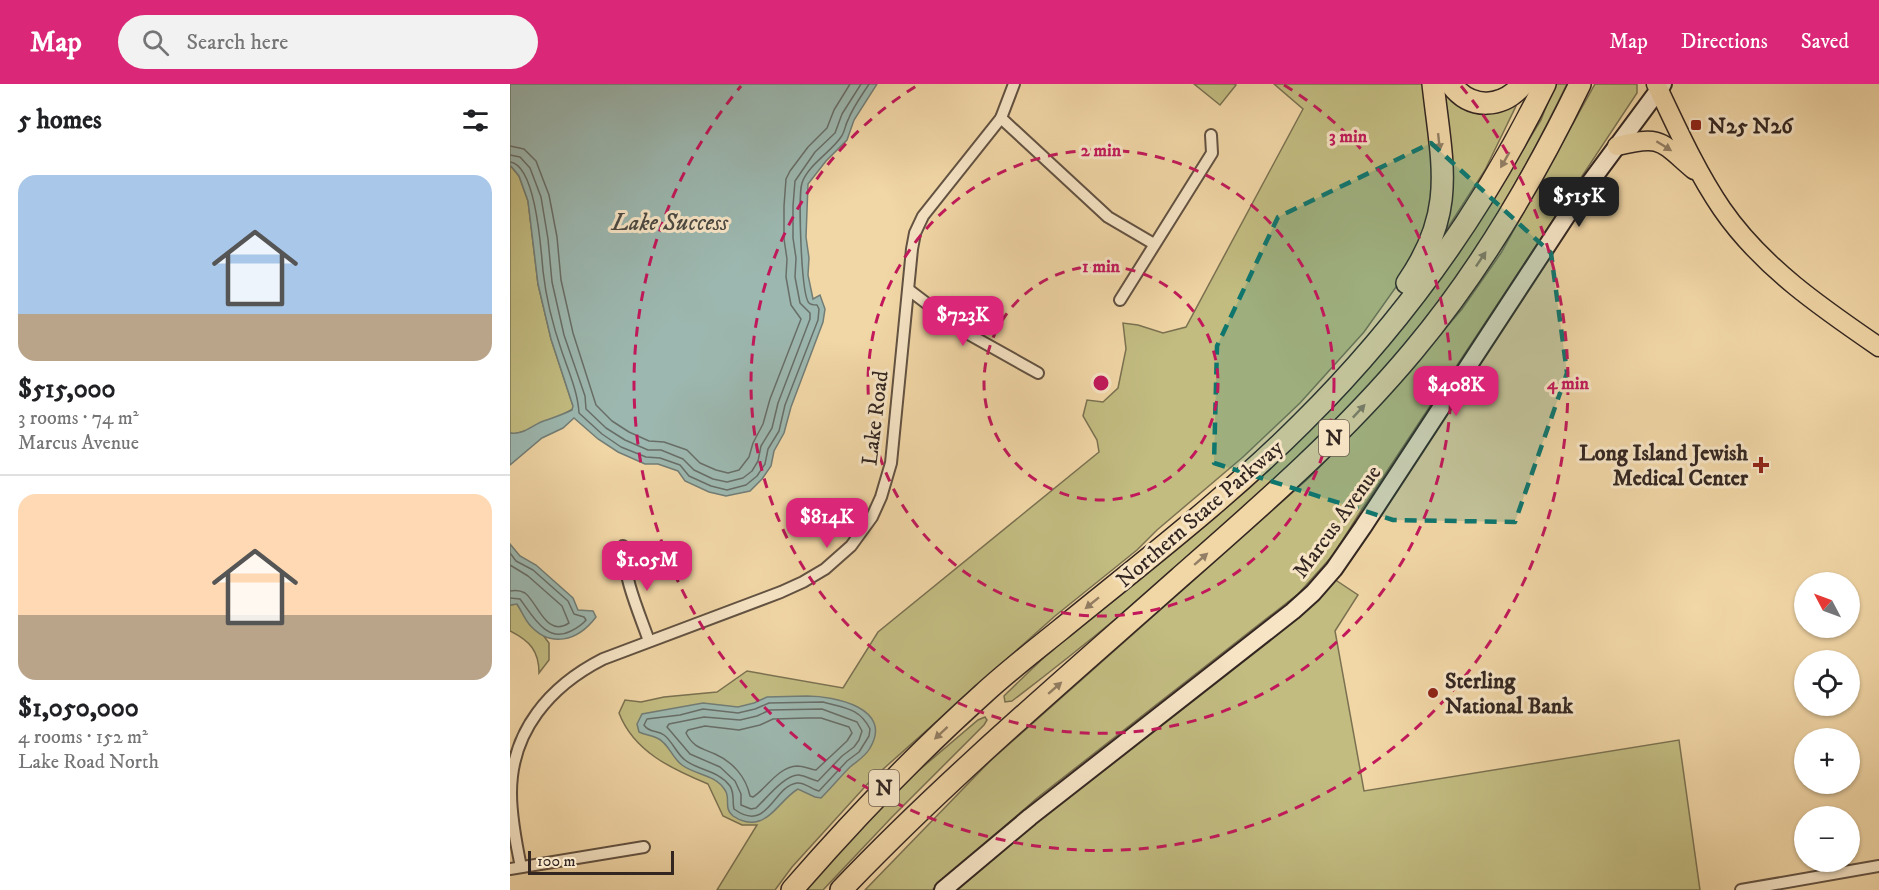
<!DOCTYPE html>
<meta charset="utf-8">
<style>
body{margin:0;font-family:"IM FELL DW Pica",serif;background:#f2f2f2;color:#202124;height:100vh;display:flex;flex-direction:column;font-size:22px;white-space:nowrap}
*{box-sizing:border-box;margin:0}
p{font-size:20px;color:#757577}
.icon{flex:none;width:33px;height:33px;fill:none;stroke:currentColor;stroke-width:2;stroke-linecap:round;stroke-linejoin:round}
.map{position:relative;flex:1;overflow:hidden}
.side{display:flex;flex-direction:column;background:#fff;width:510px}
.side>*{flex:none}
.needle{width:39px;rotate:311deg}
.controls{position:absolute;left:1284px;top:488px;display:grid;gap:12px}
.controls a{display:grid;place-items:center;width:66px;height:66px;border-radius:50%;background:#fff;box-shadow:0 2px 4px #0004;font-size:30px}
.scale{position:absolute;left:18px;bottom:15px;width:146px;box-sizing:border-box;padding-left:6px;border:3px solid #332621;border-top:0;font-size:16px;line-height:21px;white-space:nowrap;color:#332621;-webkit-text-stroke:4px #f6e4c5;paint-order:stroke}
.price{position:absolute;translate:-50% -51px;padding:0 14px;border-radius:12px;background:#db2777;color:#fff;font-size:20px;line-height:39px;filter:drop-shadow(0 2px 3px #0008)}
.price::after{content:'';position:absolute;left:50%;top:36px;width:18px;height:14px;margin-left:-9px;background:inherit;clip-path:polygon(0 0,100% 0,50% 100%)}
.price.on{background:#222;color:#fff}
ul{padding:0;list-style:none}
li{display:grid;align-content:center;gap:12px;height:318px;padding:0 18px}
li+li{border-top:2px solid #e0e0e0}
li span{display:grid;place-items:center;height:186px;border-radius:18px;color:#555}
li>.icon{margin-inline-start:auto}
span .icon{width:108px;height:108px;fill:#fffc;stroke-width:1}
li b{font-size:26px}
h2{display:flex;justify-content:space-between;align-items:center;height:72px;padding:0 18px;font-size:26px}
header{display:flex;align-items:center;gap:36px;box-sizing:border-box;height:84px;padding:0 30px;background:#db2777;color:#fff}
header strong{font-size:28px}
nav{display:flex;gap:33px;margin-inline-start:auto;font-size:21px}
.search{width:420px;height:54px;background:#f2f2f2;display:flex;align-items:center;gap:15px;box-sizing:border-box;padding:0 21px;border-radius:33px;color:#757577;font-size:22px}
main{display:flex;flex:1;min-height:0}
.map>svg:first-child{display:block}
.green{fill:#c2bc81;stroke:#7a7151;stroke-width:1.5}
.water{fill:#9cb7af;stroke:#727d76;stroke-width:1.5}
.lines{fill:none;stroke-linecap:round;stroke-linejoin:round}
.shore{stroke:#686e68;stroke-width:1.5}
.street-casing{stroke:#625242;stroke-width:14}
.secondary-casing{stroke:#332621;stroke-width:20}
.primary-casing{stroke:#332621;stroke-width:21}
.highway-casing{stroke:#332621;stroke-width:24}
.street{stroke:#f6e4c5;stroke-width:10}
.secondary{stroke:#f6e4c5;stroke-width:16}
.primary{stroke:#f1d6a6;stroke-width:18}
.highway{stroke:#f1d6a6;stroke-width:21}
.oneway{fill:#927e64}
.marked{fill:#0f766e;fill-opacity:0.2;stroke:#0f766e;stroke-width:4.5;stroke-dasharray:12 8;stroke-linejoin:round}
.ring{fill:none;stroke:#c2185b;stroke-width:3;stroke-dasharray:10 8}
.poi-dot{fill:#8f2418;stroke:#f6e4c5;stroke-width:2}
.labels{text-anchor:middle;stroke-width:6;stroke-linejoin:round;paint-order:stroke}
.shield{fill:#f6e4c5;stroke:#6e5f52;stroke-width:1.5}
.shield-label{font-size:21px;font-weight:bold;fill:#332621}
.poi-label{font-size:22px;font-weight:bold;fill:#332621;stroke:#f6e4c5;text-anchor:start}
.street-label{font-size:22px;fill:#332621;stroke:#f6e4c5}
.water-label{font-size:24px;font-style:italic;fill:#4d4a44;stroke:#f6e4c5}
.centre{fill:#c2185b;stroke:#f6e4c5;stroke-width:3}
.ring-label{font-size:18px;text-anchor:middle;font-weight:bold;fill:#c2185b;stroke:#f6e4c5;stroke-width:6;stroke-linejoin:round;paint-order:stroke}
</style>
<header>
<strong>Map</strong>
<div class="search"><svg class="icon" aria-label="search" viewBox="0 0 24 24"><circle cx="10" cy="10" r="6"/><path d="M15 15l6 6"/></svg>Search here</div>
<nav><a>Map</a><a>Directions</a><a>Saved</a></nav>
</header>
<main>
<section class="side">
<h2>5 homes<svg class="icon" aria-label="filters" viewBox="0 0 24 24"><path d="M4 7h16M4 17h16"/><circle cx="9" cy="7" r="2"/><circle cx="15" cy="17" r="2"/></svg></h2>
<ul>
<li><span style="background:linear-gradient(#a9c7e8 75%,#b9a48a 0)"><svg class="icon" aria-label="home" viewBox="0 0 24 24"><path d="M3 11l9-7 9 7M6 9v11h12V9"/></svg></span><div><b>$515,000</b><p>3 rooms · 74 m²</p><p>Marcus Avenue</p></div></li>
<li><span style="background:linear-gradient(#ffd9b3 65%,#b9a48a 0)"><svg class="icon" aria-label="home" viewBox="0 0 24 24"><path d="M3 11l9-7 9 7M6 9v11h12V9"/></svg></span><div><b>$1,050,000</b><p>4 rooms · 152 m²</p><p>Lake Road North</p></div></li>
</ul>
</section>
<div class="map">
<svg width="1369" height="806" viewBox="0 0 1369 806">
<rect width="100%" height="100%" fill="#f1d6a6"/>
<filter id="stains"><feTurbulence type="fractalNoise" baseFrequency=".00333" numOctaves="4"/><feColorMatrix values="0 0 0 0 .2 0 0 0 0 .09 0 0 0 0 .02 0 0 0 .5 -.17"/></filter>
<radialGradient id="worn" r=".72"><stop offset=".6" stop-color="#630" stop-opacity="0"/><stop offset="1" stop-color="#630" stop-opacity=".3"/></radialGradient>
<g class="green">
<polygon points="684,0 724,0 726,1 710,21"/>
<path d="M764 0H916L926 93 922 132 901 182 854 248 790 319 733 373 647 446 627 466 545 532 362 695 282 783 265 806H207L247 741H232L213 732 198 700C162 685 124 668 109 629L115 616 131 618 154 613 207 608 237 587 333 604 368 548 589 368 587 356 573 332 577 316 593 318 608 304 616 265 613 239 628 241 653 249 676 243 793 25Z"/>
<polygon points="926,0 1002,17 1006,22 975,86 928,159"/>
<path d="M1045 0H1057C1015 86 969 169 909 244 853 315 786 378 719 438 649 500 577 560 502 617L495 618 494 612 498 608 574 535 652 471 963 146 1031 36Z"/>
<polygon points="1085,0 1127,0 1127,9 852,425 824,470 788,510 527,714 422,806 355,806 480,677 801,392 876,314 952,225 991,169"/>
<polygon points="0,81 9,92 18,117 28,200 41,255 63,322 63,325 46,334 30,339 18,346 4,350 0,349"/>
<polygon points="818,491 848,511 825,547 854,707 1169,656 1190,806 433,806"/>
<path d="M7 520 20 541 33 551 39 559V576L29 589C29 567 20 557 0 547V521Z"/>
<polygon points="475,633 477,636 474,641 382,733 313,806 295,806 388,704 468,636"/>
</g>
<g class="water">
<path d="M0 0H367L344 36 337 56 316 77 298 100 296 153 299 174 298 191 303 215 310 211 315 225 313 238 281 323 274 349 264 367 261 382 252 395 240 407 216 412 199 408 175 397 168 387 148 380H135L108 368 88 355 64 334 53 344 32 354 0 381V349C13 351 20 343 31 338 42 334 52 331 62 326L63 322 41 255 28 200 18 117 9 92 0 81Z"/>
<path d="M0 460 10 472 26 481 63 514 68 526 83 527 86 533C68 557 40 565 19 540 14 534 11 526 7 520L0 521Z"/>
<path d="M297 612C324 612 384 624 360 664 355 673 347 677 340 683 330 693 321 704 311 714L305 713 288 705C274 713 264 732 249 737 240 740 230 737 223 732 213 724 221 715 215 706 205 690 185 691 172 681 162 674 158 658 147 654 141 651 135 651 129 648L127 640 132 630 193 619 228 623 244 619 257 613Z"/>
</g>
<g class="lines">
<g class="shore">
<polyline points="0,62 14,65 26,77 39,111 47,153 51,196 63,249 86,321 102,337 119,348 139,357 154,358 177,366 190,379 206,386 218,389 229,386 239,373 243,359 253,340 260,315 291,235 281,221 276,193 277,175 274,155 274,122 276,95 280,87 298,63 317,44 324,26 340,0"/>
<polyline points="0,71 10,73 20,84 31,113 38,155 42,198 54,251 75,312 76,325 96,344 115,356 138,366 151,366 173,375 184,386 203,395 217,398 233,394 242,387 248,377 251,362 262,344 268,319 300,235 300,229 290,219 285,193 286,174 283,154 283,122 285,97 305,68 325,49 332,30 351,0"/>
<path d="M0 78C26 81 31 166 33 187 36 214 43 242 52 268 59 288 68 309 69 329L92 350 111 363 136 373 150 374 170 381 179 392 201 402 217 406 236 401 247 392 255 380 258 365 269 347 275 321 308 236 309 225 307 221C304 221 301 221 299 219 291 211 288 111 292 99 298 81 321 68 331 53 335 48 335 41 338 36 343 23 352 11 359 0"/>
<path d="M0 469 6 477 23 486 58 517 64 530 74 533 76 536C72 541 67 544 61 547 37 560 22 531 10 515L0 514"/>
<path d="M0 481 18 492 52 522 59 539C36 554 28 519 15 509 10 506 5 506 0 507"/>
<path d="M313 618C334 624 350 624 360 645L359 652 349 668 337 677 309 707C302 706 295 698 287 699 263 702 258 750 224 725 222 718 225 710 220 702 208 686 189 687 175 676 166 669 163 658 154 651 147 646 139 649 134 641L137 635 170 631 193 625 228 629 245 625 259 619Z"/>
<path d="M312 625 347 638 352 647 349 656 344 663 332 672 308 697C302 696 296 692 289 691 275 690 256 715 246 724L241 725 231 721V710L225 697 210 683 180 670 157 643 159 640 194 633 230 636 247 632 260 626Z"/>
<path d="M297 634H311L339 643 342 649 337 657 306 686C300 685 293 682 287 682 268 683 257 704 243 713L240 712C236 693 223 678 205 670 191 664 183 663 176 649L178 646 195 642 229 646 250 641 263 635Z"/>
</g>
<defs>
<g id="street">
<polyline points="491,34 598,133 644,160"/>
<polyline points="399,206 453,247 528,289"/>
<polyline points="610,216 702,69 701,51"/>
<path d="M113 462C114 495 128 526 139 557"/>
<path d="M11 783C6 759 1 734 1 709 1 647 40 602 93 575L271 508 293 498 315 485 341 462 362 433 371 413 381 379 402 165 405 149 413 132 491 34 504 0"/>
<polyline points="0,785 134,763"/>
<polyline points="1231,806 1369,782"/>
</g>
<polyline id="secondary" points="433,806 520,733 783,527 803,509 824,485 853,443 1067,116 1153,0"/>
<g id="primary">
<path d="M1146 0C1166 42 1186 87 1212 125 1252 183 1312 224 1369 263"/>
<path d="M1107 62C1152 51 1150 57 1184 86"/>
</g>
<g id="highway">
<path d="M941 0C961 27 993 24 1013 0"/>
<path d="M897 199C947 127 932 81 923 0"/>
<path d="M282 806C342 737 405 671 473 610 498 587 524 567 550 546 632 479 717 414 792 339 891 241 974 125 1035 0"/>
<path d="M331 806C437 695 554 596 669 494 751 422 833 351 903 267 971 186 1024 95 1070 0"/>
</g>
</defs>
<use href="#street" class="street-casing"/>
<use href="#secondary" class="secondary-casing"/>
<use href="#primary" class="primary-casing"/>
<use href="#highway" class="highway-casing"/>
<use href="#street" class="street"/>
<use href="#secondary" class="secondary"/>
<use href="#primary" class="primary"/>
<use href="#highway" class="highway"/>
</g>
<defs><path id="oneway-solid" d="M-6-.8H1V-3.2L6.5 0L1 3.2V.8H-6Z" transform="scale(1.5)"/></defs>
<g class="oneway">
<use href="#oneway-solid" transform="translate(929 58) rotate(84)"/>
<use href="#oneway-solid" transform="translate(1154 62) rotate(32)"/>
<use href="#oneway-solid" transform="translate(995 76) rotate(120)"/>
<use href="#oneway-solid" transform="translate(971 175) rotate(-56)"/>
<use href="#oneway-solid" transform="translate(849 327) rotate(-47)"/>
<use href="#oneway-solid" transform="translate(691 475) rotate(-41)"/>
<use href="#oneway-solid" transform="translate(582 519) rotate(141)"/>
<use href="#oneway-solid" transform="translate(545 604) rotate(-41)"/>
<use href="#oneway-solid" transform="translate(431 649) rotate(137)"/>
</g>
<path class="marked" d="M921 59 1041 169 1057 289 1005 438 883 436 704 379 707 262 768 133Z"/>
<g class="ring">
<circle cx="591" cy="299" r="117"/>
<circle cx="591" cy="299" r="233"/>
<path d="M774 1A350 350 0 1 1 408 1"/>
<path d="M951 2A467 467 0 1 1 231 2"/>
</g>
<g class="poi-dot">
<rect x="1180" y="35" width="12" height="12" rx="3"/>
<path d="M1248 372h6v6h6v6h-6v6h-6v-6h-6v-6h6z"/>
<circle cx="923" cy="609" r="6"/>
</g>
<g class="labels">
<g class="shield">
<rect x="809" y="336" width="30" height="36" rx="4.5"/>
<rect x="359" y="686" width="30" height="36" rx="4.5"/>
</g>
<g class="shield-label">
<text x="824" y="361">N</text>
<text x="374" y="711">N</text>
</g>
<g class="poi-label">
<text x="1198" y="49">N25 N26</text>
<text x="1238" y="376" text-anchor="end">Long Island Jewish<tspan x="1238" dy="25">Medical Center</tspan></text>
<text x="935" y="604">Sterling<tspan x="935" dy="25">National Bank</tspan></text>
</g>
<g class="street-label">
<text transform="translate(364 334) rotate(-83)" y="8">Lake Road</text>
<text transform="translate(689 429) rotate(-41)" y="8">Northern State Parkway</text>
<text transform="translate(826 437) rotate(-54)" y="8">Marcus Avenue</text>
</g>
<g class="water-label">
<text x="160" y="146">Lake Success</text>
</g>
</g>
<circle cx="591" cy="299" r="9" class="centre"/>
<g class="ring-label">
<text x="838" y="58">3 min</text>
<text x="591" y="72">2 min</text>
<text x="591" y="188">1 min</text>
<text x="1058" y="305">4 min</text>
</g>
<rect width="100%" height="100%" filter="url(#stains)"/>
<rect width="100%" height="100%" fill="url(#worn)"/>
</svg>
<div class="controls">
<a><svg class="needle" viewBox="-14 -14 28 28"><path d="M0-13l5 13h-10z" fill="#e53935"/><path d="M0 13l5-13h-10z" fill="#757577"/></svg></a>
<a><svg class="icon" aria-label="locate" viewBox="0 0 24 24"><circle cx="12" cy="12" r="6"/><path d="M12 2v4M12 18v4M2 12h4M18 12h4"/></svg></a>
<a>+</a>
<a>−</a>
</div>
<div class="scale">100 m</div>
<b class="price on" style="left:1069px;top:144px">$515K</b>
<b class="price" style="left:453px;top:263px">$723K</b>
<b class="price" style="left:946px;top:333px">$408K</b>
<b class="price" style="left:317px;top:465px">$814K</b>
<b class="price" style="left:137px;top:508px">$1.05M</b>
</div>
</main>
